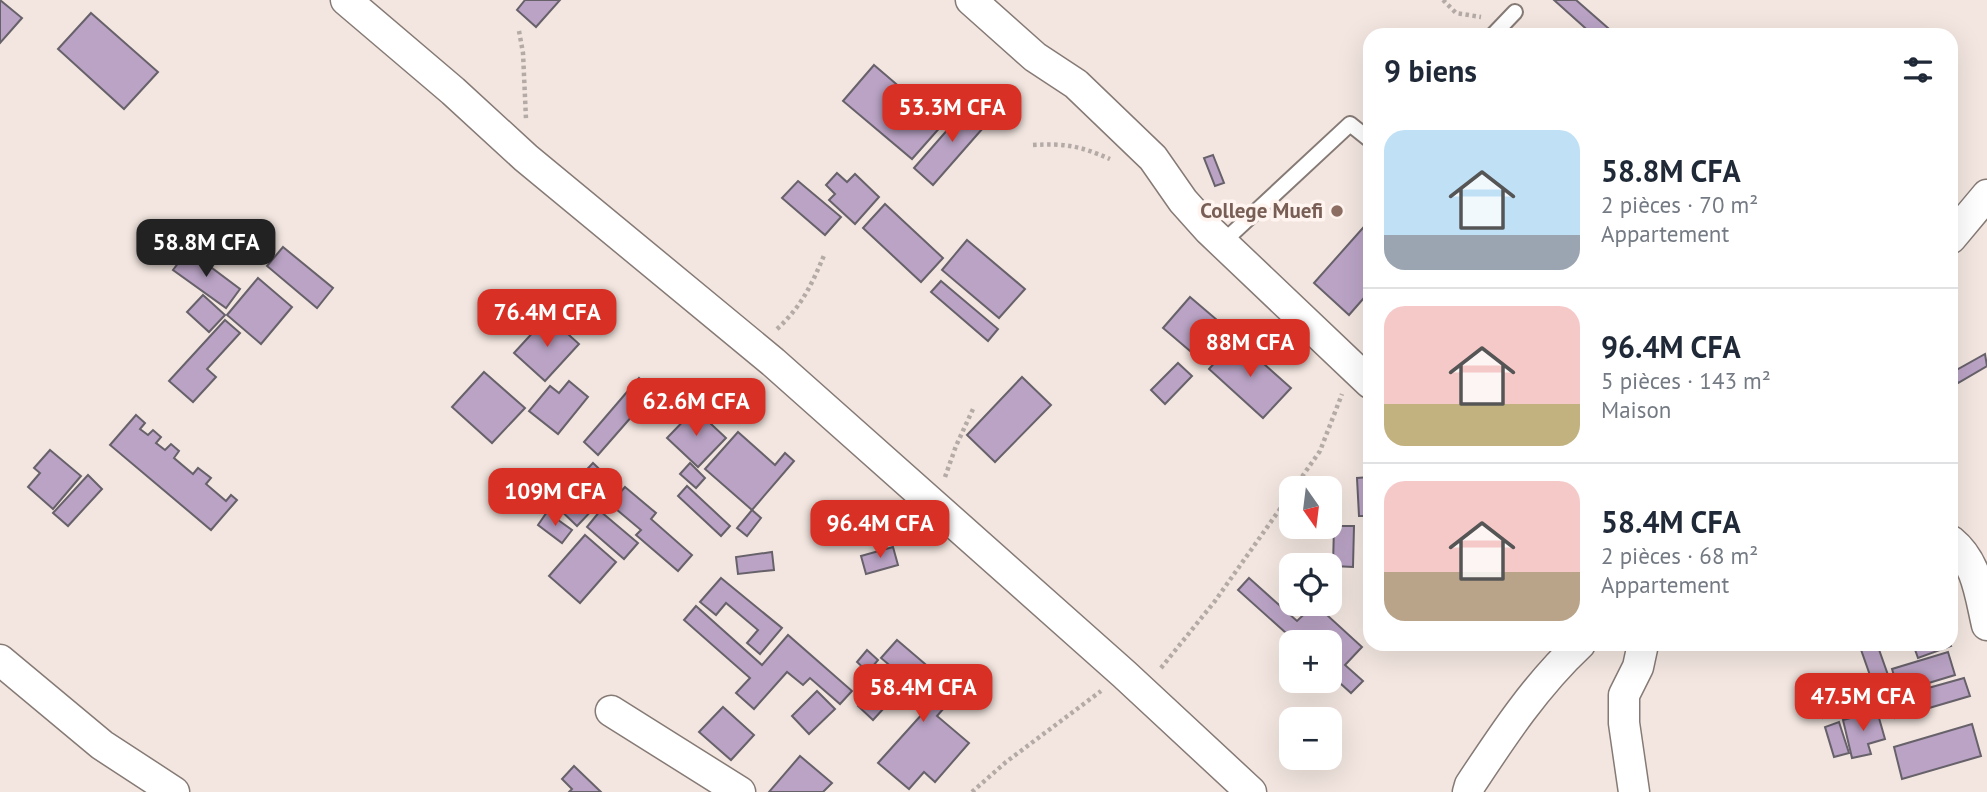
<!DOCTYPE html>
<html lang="fr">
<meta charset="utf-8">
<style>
body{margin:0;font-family:"PT Sans",sans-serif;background:#f6f6f7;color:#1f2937;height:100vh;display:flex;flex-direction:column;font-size:26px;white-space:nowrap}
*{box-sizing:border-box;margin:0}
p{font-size:23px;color:#747a83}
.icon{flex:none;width:38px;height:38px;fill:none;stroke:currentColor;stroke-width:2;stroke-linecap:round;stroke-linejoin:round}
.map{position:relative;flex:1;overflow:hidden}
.sheet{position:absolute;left:1363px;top:28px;width:595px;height:623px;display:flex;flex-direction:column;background:#fff;border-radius:21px;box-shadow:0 7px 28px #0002}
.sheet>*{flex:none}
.needle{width:46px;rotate:166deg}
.buttons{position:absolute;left:1279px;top:476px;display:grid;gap:14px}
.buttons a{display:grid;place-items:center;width:63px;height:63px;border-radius:14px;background:#fff;box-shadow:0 7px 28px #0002;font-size:35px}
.price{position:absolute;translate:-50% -60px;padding:0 16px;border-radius:14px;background:#d93025;color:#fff;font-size:23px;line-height:46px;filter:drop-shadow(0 2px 4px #0008)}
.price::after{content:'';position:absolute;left:50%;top:42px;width:21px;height:16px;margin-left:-10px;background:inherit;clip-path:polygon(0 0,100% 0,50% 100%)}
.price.active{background:#222;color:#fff}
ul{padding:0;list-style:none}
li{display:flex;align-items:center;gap:21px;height:175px;padding:0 21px}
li+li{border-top:2px solid #e0e1e3}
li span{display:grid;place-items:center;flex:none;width:196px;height:140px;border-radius:21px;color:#555}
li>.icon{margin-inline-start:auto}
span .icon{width:84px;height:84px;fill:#fffc;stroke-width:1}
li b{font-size:30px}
h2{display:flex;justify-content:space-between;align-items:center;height:84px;padding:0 21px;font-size:30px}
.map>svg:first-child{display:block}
.building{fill:#baa3c5;stroke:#67616a;stroke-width:2}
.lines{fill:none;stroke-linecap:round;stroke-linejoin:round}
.lane-casing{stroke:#867a75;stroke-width:18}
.street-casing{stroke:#867a75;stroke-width:33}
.path{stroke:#b5aba6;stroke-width:4.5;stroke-dasharray:3.5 3.5;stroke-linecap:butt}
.lane{stroke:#fff;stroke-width:14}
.street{stroke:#fff;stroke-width:30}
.education-dot{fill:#8d6e63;stroke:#fff4ef;stroke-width:2.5}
.labels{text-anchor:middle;stroke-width:7;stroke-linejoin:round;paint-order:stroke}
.education-label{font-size:21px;font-weight:bold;fill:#785e54;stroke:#fff4ef;text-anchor:end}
</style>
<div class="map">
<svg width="1987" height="792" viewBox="0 0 1987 792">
<rect width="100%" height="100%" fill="#f3e6e0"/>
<g class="building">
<polygon points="0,0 22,18 0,43"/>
<polygon points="525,0 560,0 536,27 517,10"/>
<polygon points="1554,0 1576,0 1616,35 1593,35"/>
<polygon points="91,13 158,72 124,109 58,49"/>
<polygon points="874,65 943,124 912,159 843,101"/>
<polygon points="971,103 990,120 933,185 914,168"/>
<polygon points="1213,155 1224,183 1215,186 1204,158"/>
<polygon points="837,173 847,182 855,174 879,197 855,224 829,200 835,194 826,185"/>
<polygon points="798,181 841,217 825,235 782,198"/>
<polygon points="885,204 943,258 921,282 863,228"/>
<polygon points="1370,220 1370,291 1349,315 1314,283"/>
<polygon points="967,240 1025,289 999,318 942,270"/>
<polygon points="283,247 333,288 317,308 267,266"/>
<polygon points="188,250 240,289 226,308 173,270"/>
<polygon points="258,278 292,307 261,344 227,315"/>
<polygon points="941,281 998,329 988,341 931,292"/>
<polygon points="203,295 225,315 209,332 187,312"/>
<polygon points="1190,297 1230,331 1203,362 1163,328"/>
<polygon points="548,316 579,344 545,381 514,353"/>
<polygon points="225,320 240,333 207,369 216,377 193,402 169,381"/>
<polygon points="1236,339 1291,388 1263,418 1209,369"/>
<polygon points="1985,354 1987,366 1958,383 1953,372"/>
<polygon points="1178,363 1192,376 1165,404 1151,390"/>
<polygon points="484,372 525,408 492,443 452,407"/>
<polygon points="1022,377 1051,405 995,462 967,435"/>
<polygon points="639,378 654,391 598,455 584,442"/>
<polygon points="569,381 588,397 558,434 529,411 550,386 559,393"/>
<polygon points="695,409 726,438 698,467 667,438"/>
<polygon points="136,415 145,423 140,429 148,435 153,430 161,437 156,443 165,450 171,444 179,451 174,458 193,474 198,468 211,478 206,484 226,501 231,495 237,500 211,530 110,445"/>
<polygon points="738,432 775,465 785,453 794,461 752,510 705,469"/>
<polygon points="50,450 81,476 53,509 28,487 40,473 34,468"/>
<polygon points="593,463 616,485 577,526 554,504"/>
<polygon points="690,463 705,478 696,488 680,474"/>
<polygon points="88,475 102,489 68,526 53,513"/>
<polygon points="1370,477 1370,516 1359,516 1357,478"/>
<polygon points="687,486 730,526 721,536 678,496"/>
<polygon points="625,487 656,513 651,519 692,555 678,571 636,535 641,530 610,504"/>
<polygon points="752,510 761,518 747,536 737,528"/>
<polygon points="600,511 638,543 624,559 587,527"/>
<polygon points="547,512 572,530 562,543 538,525"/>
<polygon points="1334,526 1354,526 1353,567 1333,566"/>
<polygon points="585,535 616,562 580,603 549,576"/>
<polygon points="893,547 898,565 866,574 861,556"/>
<polygon points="772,552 774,570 738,574 736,557"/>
<polygon points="721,578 782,628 760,654 747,643 758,630 726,603 716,615 700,602"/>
<polygon points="1249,578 1297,621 1315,604 1362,647 1345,665 1363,681 1351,693 1330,674 1330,642 1296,642 1238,590"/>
<polygon points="696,606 762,665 788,635 852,691 840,704 810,678 803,685 787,672 754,709 736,693 750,678 684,620"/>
<polygon points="897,640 958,692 937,716 969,743 935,782 924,772 909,789 878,763 933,702 881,658"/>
<polygon points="1859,644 1877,644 1894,692 1878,698"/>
<polygon points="1913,644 1950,644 1951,646 1918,658"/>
<polygon points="867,650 878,660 868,672 857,662"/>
<polygon points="1948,652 1955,675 1899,692 1892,669"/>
<polygon points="1964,678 1970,696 1895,718 1889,699"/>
<polygon points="1863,679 1869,706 1823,718 1816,691"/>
<polygon points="817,691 835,709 809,734 792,716"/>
<polygon points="868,694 884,708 873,720 858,706"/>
<polygon points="723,707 754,735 731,760 699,732"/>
<polygon points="1877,711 1885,739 1868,744 1871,754 1852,758 1843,720"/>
<polygon points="1839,722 1849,753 1834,757 1825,727"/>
<polygon points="1972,724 1981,756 1902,779 1894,747"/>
<polygon points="800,756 832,783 823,792 769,792"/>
<polygon points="574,766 601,792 569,792 572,789 562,779"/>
</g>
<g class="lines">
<defs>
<g id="lane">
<polyline points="1493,35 1515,12"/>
<polyline points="1222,243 1350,124 1370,140"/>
</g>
<g id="street">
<polyline points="346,0 453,91 526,158 773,362 1124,674 1251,792"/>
<polyline points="971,0 1035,57 1076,84 1153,158 1183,201 1209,230 1370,383"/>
<polyline points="1951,238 1987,195"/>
<path d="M1951 541C1977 562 1980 595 1987 625"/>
<polyline points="0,660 102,745 174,792"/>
<polyline points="611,711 740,792"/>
<path d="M1468 792 1470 785C1503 735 1536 685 1580 644"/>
<polyline points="1634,792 1624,723 1624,695 1638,667 1643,644"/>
</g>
</defs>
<use href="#lane" class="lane-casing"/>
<use href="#street" class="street-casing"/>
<g class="path">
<polyline points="1443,0 1456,13 1481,17"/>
<polyline points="519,31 523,53 526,119"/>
<path d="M1033 145C1065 143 1080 146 1110 159"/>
<path d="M777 329C802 306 812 284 825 253"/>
<polyline points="945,477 956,446 973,409"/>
<polyline points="1294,488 1320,451 1342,394"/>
<polyline points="1161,668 1215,601 1292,492"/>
<polyline points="972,792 1006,762 1101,691"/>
</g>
<use href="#lane" class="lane"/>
<use href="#street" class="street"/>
</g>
<circle class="education-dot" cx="1337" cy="211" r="7"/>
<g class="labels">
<g class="education-label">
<text x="1323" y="218">College Muefi</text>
</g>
</g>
</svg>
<div class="buttons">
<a><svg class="needle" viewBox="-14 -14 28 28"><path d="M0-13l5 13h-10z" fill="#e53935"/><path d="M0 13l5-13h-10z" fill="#747a83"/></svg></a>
<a><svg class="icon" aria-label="locate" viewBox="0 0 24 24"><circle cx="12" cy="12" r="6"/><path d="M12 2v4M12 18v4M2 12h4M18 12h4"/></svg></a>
<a>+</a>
<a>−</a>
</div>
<b class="price" style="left:952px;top:144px">53.3M CFA</b>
<b class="price active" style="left:206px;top:279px">58.8M CFA</b>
<b class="price" style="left:547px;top:349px">76.4M CFA</b>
<b class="price" style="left:1250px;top:379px">88M CFA</b>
<b class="price" style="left:696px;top:438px">62.6M CFA</b>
<b class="price" style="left:555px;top:528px">109M CFA</b>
<b class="price" style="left:880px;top:560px">96.4M CFA</b>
<b class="price" style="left:923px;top:724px">58.4M CFA</b>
<b class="price" style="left:1863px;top:733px">47.5M CFA</b>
<section class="sheet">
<h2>9 biens<svg class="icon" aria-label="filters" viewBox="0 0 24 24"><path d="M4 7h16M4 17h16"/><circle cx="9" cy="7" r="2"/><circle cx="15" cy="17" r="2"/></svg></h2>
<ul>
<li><span style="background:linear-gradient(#bfe0f5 75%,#9aa5b1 0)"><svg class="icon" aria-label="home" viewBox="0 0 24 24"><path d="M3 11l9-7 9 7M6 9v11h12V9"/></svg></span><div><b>58.8M CFA</b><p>2 pièces · 70 m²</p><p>Appartement</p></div></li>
<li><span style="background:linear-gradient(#f6c9c9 70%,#c2b280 0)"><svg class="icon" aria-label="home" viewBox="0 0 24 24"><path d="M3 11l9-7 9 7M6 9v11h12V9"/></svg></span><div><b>96.4M CFA</b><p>5 pièces · 143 m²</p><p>Maison</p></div></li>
<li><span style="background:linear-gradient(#f6c9c9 65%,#b9a48a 0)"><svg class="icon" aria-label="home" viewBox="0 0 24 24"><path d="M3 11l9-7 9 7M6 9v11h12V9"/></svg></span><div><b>58.4M CFA</b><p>2 pièces · 68 m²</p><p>Appartement</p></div></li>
</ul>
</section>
</div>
